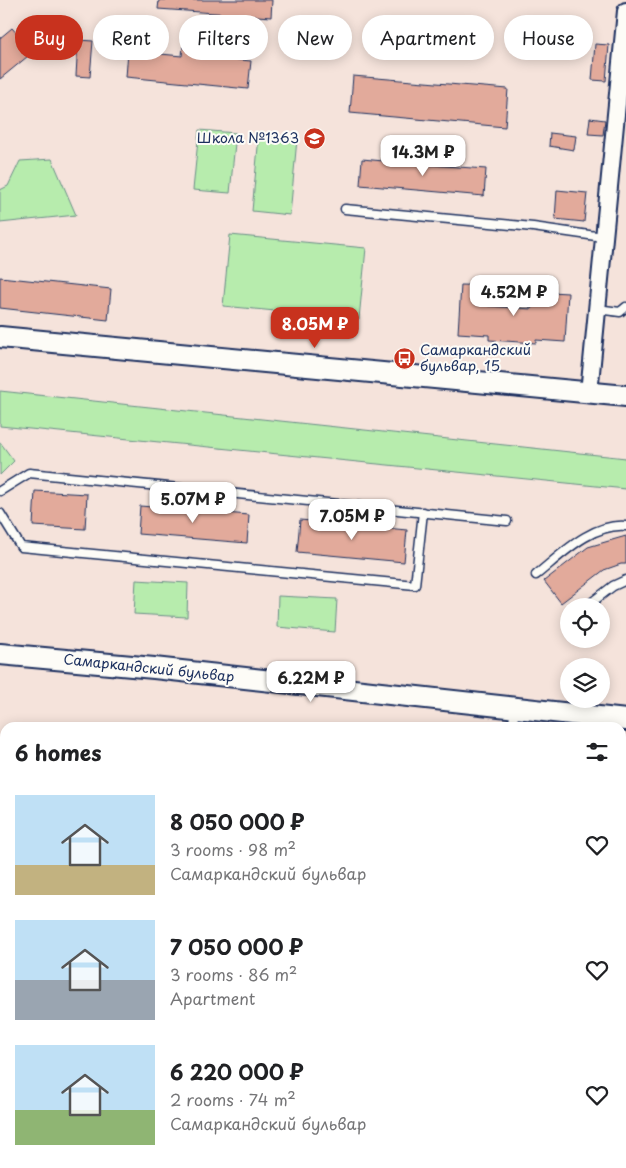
<!DOCTYPE html>
<meta charset="utf-8">
<style>
body{margin:0;font-family:"Playpen Sans",sans-serif;background:#f2f2f2;color:#202124;height:100vh;display:flex;flex-direction:column;font-size:19px;white-space:nowrap}
*{box-sizing:border-box;margin:0}
p{font-size:16px;color:#757577}
.icon{flex:none;width:28px;height:28px;fill:none;stroke:currentColor;stroke-width:2;stroke-linecap:round;stroke-linejoin:round}
.map{position:relative;flex:1;overflow:hidden}
.drawer{position:absolute;left:0px;top:722px;width:626px;height:446px;display:flex;flex-direction:column;background:#fff;border-radius:15px 15px 0 0;box-shadow:0 2px 12px #0003}
.drawer>*{flex:none}
.top-card{position:absolute;left:15px;top:15px;width:596px;height:45px;display:flex;gap:10px}
.fabs{position:absolute;left:560px;top:598px;display:grid;gap:10px}
.fabs a{display:grid;place-items:center;width:50px;height:50px;border-radius:50%;background:#fff;box-shadow:0 2px 12px #0003;font-size:25px}
.price{position:absolute;translate:-50% -42px;padding:0 11px;border-radius:10px;background:#fff;color:#222;font-size:16px;line-height:32px;filter:drop-shadow(0 1px 2px #0008)}
.price::after{content:'';position:absolute;left:50%;top:30px;width:15px;height:11px;margin-left:-8px;background:inherit;clip-path:polygon(0 0,100% 0,50% 100%)}
.price.current{background:#c8321e;color:#fff}
ul{padding:0;list-style:none}
li{display:flex;align-items:center;gap:15px;height:125px;padding:0 15px}
li span{display:grid;place-items:center;flex:none;width:140px;height:100px;border-radius:0px;color:#555}
li>.icon{margin-inline-start:auto}
span .icon{width:60px;height:60px;fill:#fffc;stroke-width:1}
li b{font-size:21px}
h2{display:flex;justify-content:space-between;align-items:center;height:60px;padding:0 15px;font-size:21px}
.chip{padding:0 18px;border-radius:22px;background:#fff;box-shadow:0 2px 12px #0003;font-size:18px;line-height:45px}
.chip.current{background:#c8321e;color:#fff}
.map>svg:first-child{display:block}
.green{fill:#b7ecad;stroke:#698e86}
.building{fill:#e2aa9b;stroke:#1b2f5e}
.lines{fill:none;stroke-linecap:round;stroke-linejoin:round}
.service-casing{stroke:#1b2f5e;stroke-width:11}
.minor-casing{stroke:#1b2f5e;stroke-width:20}
.tertiary-casing{stroke:#1b2f5e;stroke-width:24}
.service{stroke:#fdfcf7;stroke-width:8}
.minor{stroke:#fdfcf7;stroke-width:16}
.tertiary{stroke:#fdfcf7;stroke-width:20}
.labels{text-anchor:middle;stroke-width:4;stroke-linejoin:round;paint-order:stroke}
.poi-label{font-size:14px;fill:#1b2f5e;stroke:#fdfcf7;text-anchor:end}
.street-label{font-size:14px;fill:#1b2f5e;stroke:#fdfcf7}
</style>
<div class="map">
<svg width="626" height="1168" viewBox="0 0 626 1168">
<rect width="100%" height="100%" fill="#f5e3db"/>
<filter id="ink" filterUnits="userSpaceOnUse"><feTurbulence type="fractalNoise" baseFrequency=".02" numOctaves="2"/><feDisplacementMap in="SourceGraphic" scale="10" xChannelSelector="R" yChannelSelector="G"/><feConvolveMatrix kernelMatrix="1 2 1 2 8 2 1 2 1" color-interpolation-filters="sRGB"/></filter>
<g filter="url(#ink)">
<g class="green">
<polygon points="199,130 236,133 230,193 193,190"/>
<polygon points="259,136 297,139 290,215 252,211"/>
<polygon points="52,159 76,215 0,223 0,190 8,186 20,161"/>
<polygon points="230,235 366,248 359,319 223,306"/>
<polygon points="0,391 626,458 626,489 0,426"/>
<polygon points="0,442 14,461 0,475"/>
<polygon points="136,580 188,583 187,617 134,614"/>
<polygon points="278,596 337,599 335,632 277,627"/>
</g>
<g class="building">
<polygon points="159,0 272,0 271,17 158,9"/>
<polygon points="12,28 33,52 0,79 0,38"/>
<polygon points="78,40 93,41 90,77 76,76"/>
<polygon points="595,44 609,45 606,81 592,80"/>
<polygon points="183,46 198,48 197,56 251,61 248,89 126,77 128,51 182,56"/>
<polygon points="353,76 508,89 505,127 350,113"/>
<polygon points="590,118 605,120 603,135 588,134"/>
<polygon points="550,133 576,136 574,150 549,146"/>
<polygon points="417,154 432,156 431,165 486,169 484,196 360,185 362,159 416,164"/>
<polygon points="557,190 587,193 584,222 555,219"/>
<polygon points="0,277 111,289 108,320 0,308"/>
<polygon points="461,285 489,286 488,306 532,309 533,291 568,293 565,342 536,340 536,343 489,340 489,335 458,333"/>
<polygon points="35,491 87,494 85,529 33,526"/>
<polygon points="140,506 249,515 247,543 138,534"/>
<polygon points="300,520 407,530 404,562 297,552"/>
<polygon points="626,536 626,564 621,564 604,570 561,603 544,581 588,547"/>
</g>
<g class="lines">
<defs>
<g id="service">
<polyline points="345,209 533,227 603,237"/>
<polyline points="597,309 620,312 626,307"/>
<polyline points="0,491 29,473 507,521"/>
<polyline points="0,513 21,547 415,585 423,512"/>
<path d="M536 575C561 555 591 523 626 526"/>
<polyline points="587,606 613,586 626,580"/>
<polyline points="512,728 515,710"/>
<polyline points="621,784 626,782"/>
<polyline points="621,919 626,916"/>
<polyline points="621,1052 626,1049"/>
<polyline points="445,1168 446,1164"/>
</g>
<polyline id="minor" points="589,393 626,11"/>
<g id="tertiary">
<polyline points="0,337 626,396"/>
<polyline points="0,654 154,668 626,720"/>
</g>
</defs>
<use href="#service" class="service-casing"/>
<use href="#minor" class="minor-casing"/>
<use href="#tertiary" class="tertiary-casing"/>
<use href="#service" class="service"/>
<use href="#minor" class="minor"/>
<use href="#tertiary" class="tertiary"/>
</g>
</g>
<defs>
<symbol id="school-disc" viewBox="-11 -11 22 22"><circle r="9.5" fill="#c8321e" stroke="#fdfcf7"/><path d="M0-5L7-2L0 1L-7-2ZM-4 1L0 2.5L4 1V4Q0 6-4 4Z" fill="#fff"/></symbol>
<symbol id="bus-disc" viewBox="-11 -11 22 22"><circle r="9.5" fill="#c8321e" stroke="#fdfcf7"/><path d="M-5-6H5V4H4V6H2V4H-2V6H-4V4H-5ZM-3.5-4V0h7V-4ZM-3.5 1.2v1.5H-2V1.2ZM2 1.2v1.5H3.5V1.2Z" fill="#fff"/></symbol>
</defs>
<g fill-rule="evenodd">
<use href="#school-disc" x="302" y="126" width="25" height="25"/>
<use href="#bus-disc" x="392" y="346" width="25" height="25"/>
</g>
<g class="labels">
<g class="poi-label">
<text x="299" y="143">Школа №1363</text>
<text x="420" y="355" text-anchor="start">Самаркандский<tspan x="420" dy="16">бульвар, 15</tspan></text>
</g>
<g class="street-label">
<text transform="translate(149 668) rotate(6)" y="5">Самаркандский бульвар</text>
</g>
</g>
</svg>
<div class="fabs">
<a><svg class="icon" aria-label="locate" viewBox="0 0 24 24"><circle cx="12" cy="12" r="6"/><path d="M12 2v4M12 18v4M2 12h4M18 12h4"/></svg></a>
<a><svg class="icon" aria-label="layers" viewBox="0 0 24 24"><path d="M12 4l9 5-9 5-9-5zM3 14l9 5 9-5"/></svg></a>
</div>
<b class="price" style="left:423px;top:177px">14.3M ₽</b>
<b class="price" style="left:514px;top:317px">4.52M ₽</b>
<b class="price current" style="left:315px;top:349px">8.05M ₽</b>
<b class="price" style="left:193px;top:524px">5.07M ₽</b>
<b class="price" style="left:352px;top:541px">7.05M ₽</b>
<b class="price" style="left:311px;top:703px">6.22M ₽</b>
<div class="top-card">
<a class="chip current">Buy</a>
<a class="chip">Rent</a>
<a class="chip">Filters</a>
<a class="chip">New</a>
<a class="chip">Apartment</a>
<a class="chip">House</a>
</div>
<section class="drawer">
<h2>6 homes<svg class="icon" aria-label="filters" viewBox="0 0 24 24"><path d="M4 7h16M4 17h16"/><circle cx="9" cy="7" r="2"/><circle cx="15" cy="17" r="2"/></svg></h2>
<ul>
<li><span style="background:linear-gradient(#bfe0f5 70%,#c2b280 0)"><svg class="icon" aria-label="home" viewBox="0 0 24 24"><path d="M3 11l9-7 9 7M6 9v11h12V9"/></svg></span><div><b>8 050 000 ₽</b><p>3 rooms · 98 m²</p><p>Самаркандский бульвар</p></div><svg class="icon" aria-label="heart" viewBox="0 0 24 24"><path d="M12 20l-8-8c-3-5 5-10 8-4 3-6 11-1 8 4z"/></svg></li>
<li><span style="background:linear-gradient(#bfe0f5 60%,#9aa5b1 0)"><svg class="icon" aria-label="home" viewBox="0 0 24 24"><path d="M3 11l9-7 9 7M6 9v11h12V9"/></svg></span><div><b>7 050 000 ₽</b><p>3 rooms · 86 m²</p><p>Apartment</p></div><svg class="icon" aria-label="heart" viewBox="0 0 24 24"><path d="M12 20l-8-8c-3-5 5-10 8-4 3-6 11-1 8 4z"/></svg></li>
<li><span style="background:linear-gradient(#bfe0f5 65%,#8fb573 0)"><svg class="icon" aria-label="home" viewBox="0 0 24 24"><path d="M3 11l9-7 9 7M6 9v11h12V9"/></svg></span><div><b>6 220 000 ₽</b><p>2 rooms · 74 m²</p><p>Самаркандский бульвар</p></div><svg class="icon" aria-label="heart" viewBox="0 0 24 24"><path d="M12 20l-8-8c-3-5 5-10 8-4 3-6 11-1 8 4z"/></svg></li>
</ul>
</section>
</div>
